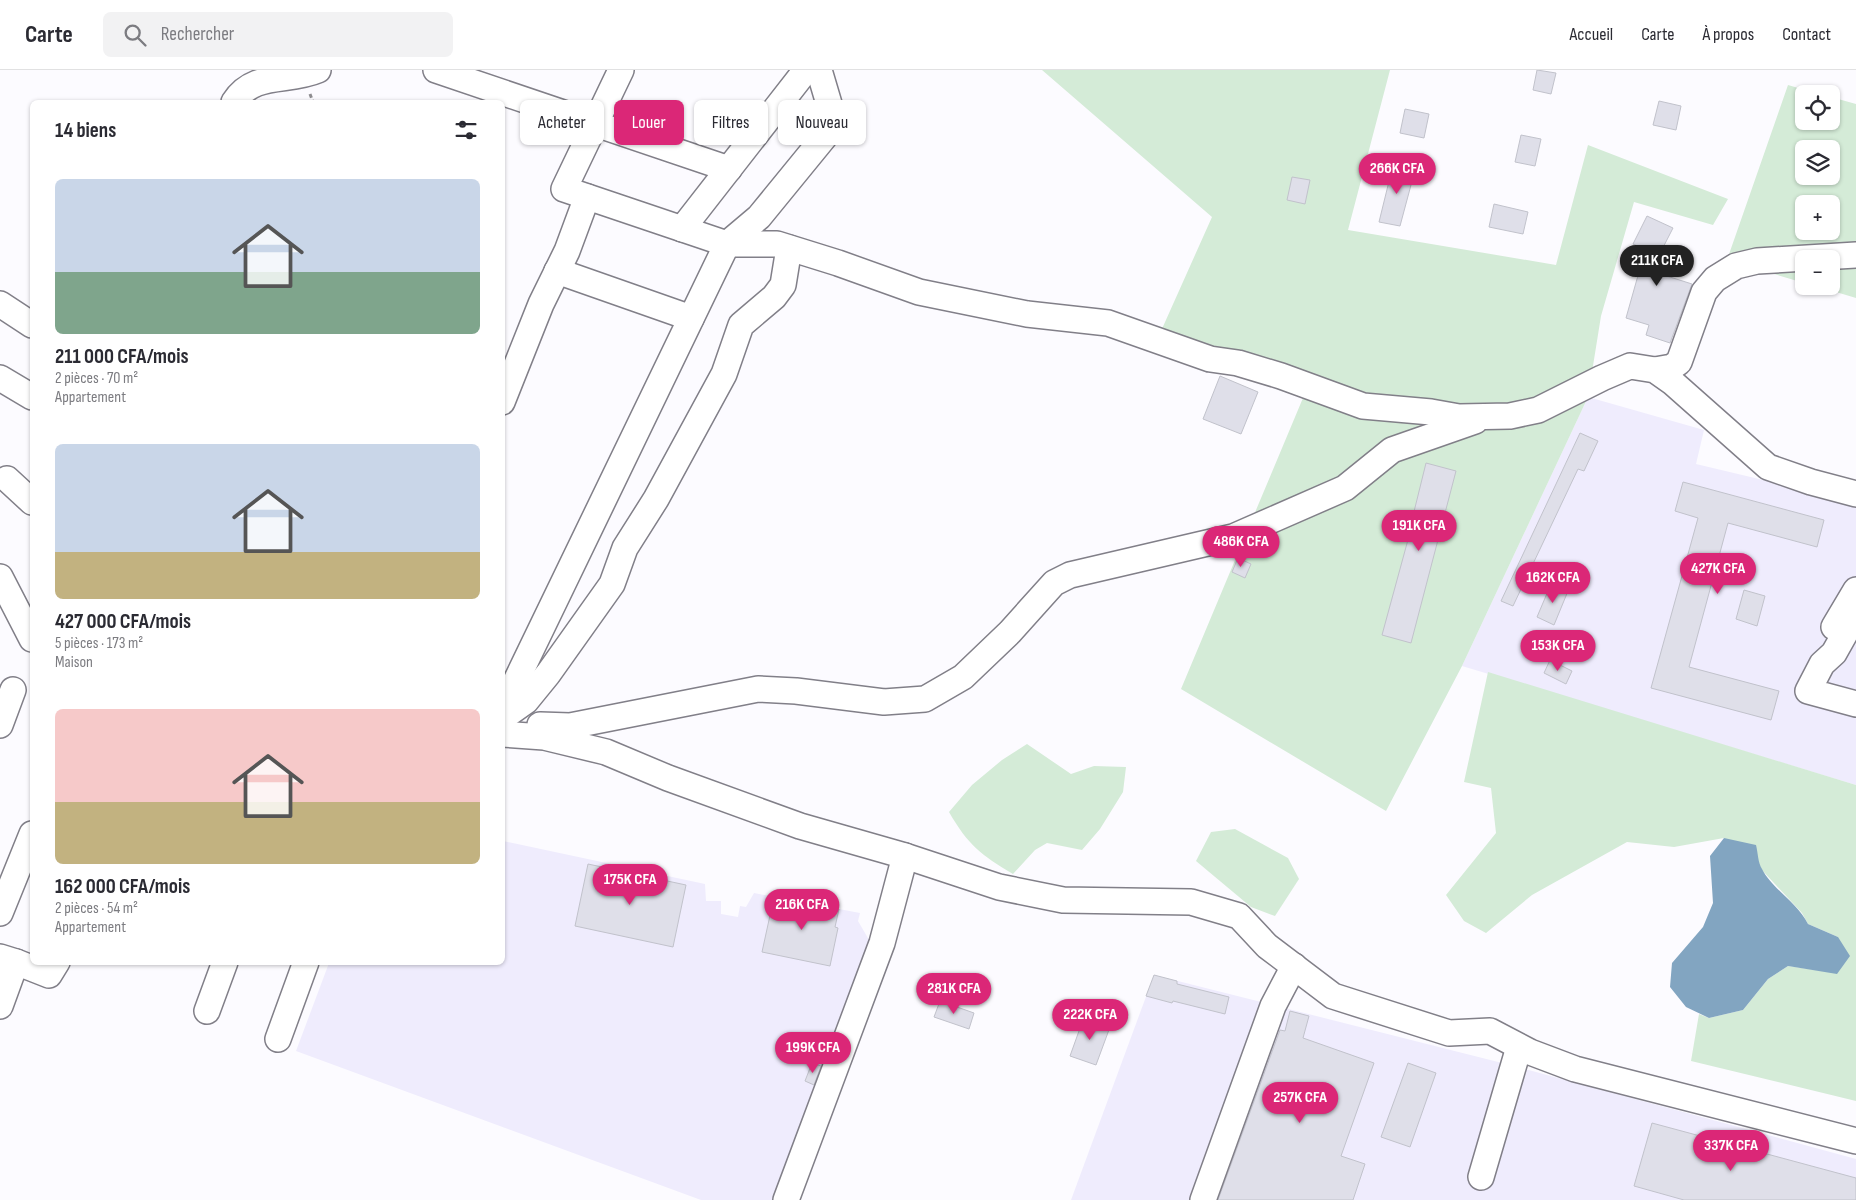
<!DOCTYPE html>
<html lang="fr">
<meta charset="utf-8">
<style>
body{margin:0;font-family:"Sofia Sans Condensed",sans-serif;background:#f2f2f3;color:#2b2b33;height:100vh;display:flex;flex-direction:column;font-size:19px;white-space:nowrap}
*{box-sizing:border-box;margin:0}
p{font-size:16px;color:#7c7c81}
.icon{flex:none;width:28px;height:28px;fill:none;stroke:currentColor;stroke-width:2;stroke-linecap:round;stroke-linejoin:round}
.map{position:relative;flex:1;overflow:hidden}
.sheet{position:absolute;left:30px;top:30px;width:475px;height:865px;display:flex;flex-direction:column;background:#fff;border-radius:8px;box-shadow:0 1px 4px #0004}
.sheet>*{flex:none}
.top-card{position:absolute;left:520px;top:30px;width:475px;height:45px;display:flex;gap:10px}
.controls{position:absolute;left:1795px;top:15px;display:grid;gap:10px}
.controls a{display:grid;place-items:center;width:45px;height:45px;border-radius:8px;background:#fff;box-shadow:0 1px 4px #0004;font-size:25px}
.price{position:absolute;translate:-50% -42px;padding:0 11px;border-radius:18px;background:#db2777;color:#fff;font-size:16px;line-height:32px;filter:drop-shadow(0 1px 2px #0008)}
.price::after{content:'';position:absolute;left:50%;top:30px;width:15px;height:11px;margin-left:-8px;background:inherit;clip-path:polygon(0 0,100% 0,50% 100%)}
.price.selected{background:#222;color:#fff}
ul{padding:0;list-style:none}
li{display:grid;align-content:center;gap:10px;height:265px;padding:0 25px}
li span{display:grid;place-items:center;height:155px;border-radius:8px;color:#555}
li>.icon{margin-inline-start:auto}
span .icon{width:90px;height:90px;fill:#fffc;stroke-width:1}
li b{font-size:21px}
h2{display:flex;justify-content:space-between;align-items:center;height:60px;padding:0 25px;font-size:21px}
.chip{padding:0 18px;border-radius:8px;background:#fff;box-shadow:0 1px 4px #0004;font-size:18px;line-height:45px}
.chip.selected{background:#db2777;color:#fff}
header{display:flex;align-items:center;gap:30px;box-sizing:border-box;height:70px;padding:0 25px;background:#fff;border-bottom:1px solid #e1e1e2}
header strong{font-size:24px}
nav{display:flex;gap:28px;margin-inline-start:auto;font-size:18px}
.search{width:350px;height:45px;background:#f2f2f3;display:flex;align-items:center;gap:12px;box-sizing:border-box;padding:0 18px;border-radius:8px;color:#7c7c81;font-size:19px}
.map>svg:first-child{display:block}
.built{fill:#efecfd}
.green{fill:#d4ebd7;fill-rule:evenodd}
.water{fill:#82a5c1}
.building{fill:#dfdfe9;stroke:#c1c2cb}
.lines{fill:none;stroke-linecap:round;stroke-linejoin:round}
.minor-casing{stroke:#817f88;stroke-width:28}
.path{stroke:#8e8d90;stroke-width:3;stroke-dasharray:4 2.5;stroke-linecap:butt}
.minor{stroke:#fff;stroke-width:25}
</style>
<header>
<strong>Carte</strong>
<div class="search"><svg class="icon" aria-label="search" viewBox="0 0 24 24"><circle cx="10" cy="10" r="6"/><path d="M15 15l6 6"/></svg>Rechercher</div>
<nav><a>Accueil</a><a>Carte</a><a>À propos</a><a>Contact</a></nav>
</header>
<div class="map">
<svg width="1856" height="1130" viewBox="0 0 1856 1130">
<rect width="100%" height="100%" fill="#fcfbff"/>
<g class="built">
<polygon points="1588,327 1704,360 1696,394 1856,432 1856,715 1462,596"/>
<polygon points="503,771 705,814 706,831 721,831 721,844 738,847 740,836 746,837 754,823 860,843 858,851 872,875 776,1130 701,1130 296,981 329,893 502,892"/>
<polygon points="1154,905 1514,996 1856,1089 1856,1130 1071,1130"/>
</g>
<g class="green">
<polygon points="1042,0 1390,0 1348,160 1556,195 1588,75 1728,129 1713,155 1634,132 1601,246 1588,327 1462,596 1386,741 1181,619 1308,316 1157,270 1212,147"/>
<path d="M1788 15 1819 24H1804V51H1831V27L1856 34V228L1816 216H1831V189H1804V213L1727 190ZM1804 79H1831V106H1804ZM1804 134H1831V161H1804Z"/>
<polygon points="1488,602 1856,715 1856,1031 1691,991 1699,944 1709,948 1743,940 1768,909 1788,896 1837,903 1838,867 1808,854 1802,843 1761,799 1724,768 1674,777 1627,772 1532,825 1486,863 1464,851 1446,825 1496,763 1491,718 1464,712"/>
<path d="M1027 674 1071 704 1094 696 1126 697 1123 722 1100 759 1082 780 1047 773 1035 780 1013 804C981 785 968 775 949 742L972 715 1002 690Z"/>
<polygon points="1235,759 1288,788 1299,809 1275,846 1251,837 1196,791 1211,762"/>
</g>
<path class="water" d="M1724 768 1756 775C1758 783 1758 793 1762 799 1772 819 1797 832 1808 854L1838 867 1850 886 1837 904 1788 896 1768 909 1743 940 1709 948 1686 937 1670 917 1672 893 1703 857 1713 833 1710 786Z"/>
<g class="building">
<polygon points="1537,0 1556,3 1551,24 1533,20"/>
<polygon points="1659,31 1681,36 1676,60 1653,55"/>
<polygon points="1405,39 1429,44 1424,68 1400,63"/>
<polygon points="1521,65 1541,69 1535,96 1515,92"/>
<polygon points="1393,95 1415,100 1400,156 1379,152"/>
<polygon points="1292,107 1310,110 1305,134 1287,130"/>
<polygon points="1494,134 1528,142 1523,164 1489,157"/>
<polygon points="1647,146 1673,158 1651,201 1692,214 1670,273 1646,265 1649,255 1626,248 1637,209 1648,181 1633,174"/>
<polygon points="1220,306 1258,322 1241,364 1203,349"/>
<polygon points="1580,363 1598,371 1584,401 1578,399 1513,536 1501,531"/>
<polygon points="1426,393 1456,401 1411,573 1382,565 1409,466 1408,466"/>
<polygon points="1683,412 1824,450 1817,477 1728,453 1689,597 1779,621 1771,650 1651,618 1698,448 1675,441"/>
<polygon points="1238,488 1251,494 1245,508 1232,502"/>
<polygon points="1551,514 1568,521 1554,555 1537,547"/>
<polygon points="1744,520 1765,526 1757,556 1736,549"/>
<polygon points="1550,590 1572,601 1566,614 1544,603"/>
<polygon points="588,794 686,815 673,877 575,856"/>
<polygon points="774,827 839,839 835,857 838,858 830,896 762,882"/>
<polygon points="1154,905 1177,911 1177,914 1229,927 1225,944 1173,931 1172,933 1146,926"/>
<polygon points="940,931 974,943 969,959 934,947"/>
<polygon points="1290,941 1309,946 1303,968 1374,993 1341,1086 1365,1094 1353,1130 1218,1130 1280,960 1285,961"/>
<polygon points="1084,947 1110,957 1096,995 1070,986"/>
<polygon points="812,993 821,996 814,1015 805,1011"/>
<polygon points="1408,993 1436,1003 1410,1077 1381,1067"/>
<polygon points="1652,1053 1856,1108 1856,1130 1684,1130 1634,1116"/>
</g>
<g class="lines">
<defs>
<g id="minor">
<polyline points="436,0 729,99"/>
<polyline points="621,0 564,119 727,174 777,174 838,193 919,222 1027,244 1108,253 1210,289 1238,293 1281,306 1363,336 1431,342 1459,347 1510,346 1538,340 1602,308 1630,296 1655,300 1672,312 1768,397 1811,412 1856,424"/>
<path d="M234 32C254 1 288 13 318 0"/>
<polyline points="682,159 806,0"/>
<polyline points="557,201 691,248"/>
<polyline points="0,234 32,255"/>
<polyline points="1655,300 1672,297 1679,292 1704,222 1715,209 1736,196 1757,191 1856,185"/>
<polyline points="0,308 32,327"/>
<polyline points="502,332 541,234 567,181 587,127"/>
<polyline points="7,409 32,432"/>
<polyline points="0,507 32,569"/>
<polyline points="1856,544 1834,583 1822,594 1808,621 1856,634"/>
<polyline points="1834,557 1856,520"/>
<polyline points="502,640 727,174 759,147 835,54 819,0"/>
<polyline points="502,648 526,631 548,604 612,514 625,478 656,429 724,304 741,255 774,227 783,215 789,178"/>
<polyline points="0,655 13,620"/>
<polyline points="540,655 570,656 758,619 796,621 884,632 925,629 963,607 1010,562 1054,513 1070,505 1233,467 1345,418 1392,380 1475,351"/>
<polyline points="502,664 544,667 606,682 668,708 800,756 905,786 999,817 1063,830 1191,832 1239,846 1267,876 1333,926 1449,963 1490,961 1530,982 1575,999 1856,1071"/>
<polyline points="0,843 32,764"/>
<polyline points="0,887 16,892 0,936"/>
<polyline points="16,892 49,905 57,892"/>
<polyline points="207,941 225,892"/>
<polyline points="278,969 306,892"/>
<polyline points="1481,1107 1519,977"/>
<polyline points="786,1130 882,873 905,786"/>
<polyline points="1203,1130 1273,936 1294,896"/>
</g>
</defs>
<use href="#minor" class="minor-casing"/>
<polyline class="path" points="310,24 313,32"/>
<use href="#minor" class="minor"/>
</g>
</svg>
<div class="controls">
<a><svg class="icon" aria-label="locate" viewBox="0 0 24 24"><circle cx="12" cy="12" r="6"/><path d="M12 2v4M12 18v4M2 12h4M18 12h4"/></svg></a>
<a><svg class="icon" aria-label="layers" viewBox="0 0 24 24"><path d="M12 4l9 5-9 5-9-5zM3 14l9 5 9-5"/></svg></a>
<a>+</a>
<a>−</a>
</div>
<b class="price" style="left:1397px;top:125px">266K CFA</b>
<b class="price selected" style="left:1657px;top:217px">211K CFA</b>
<b class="price" style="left:1419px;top:482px">191K CFA</b>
<b class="price" style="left:1241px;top:498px">486K CFA</b>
<b class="price" style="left:1718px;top:525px">427K CFA</b>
<b class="price" style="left:1553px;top:534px">162K CFA</b>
<b class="price" style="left:1558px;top:602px">153K CFA</b>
<b class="price" style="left:630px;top:836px">175K CFA</b>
<b class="price" style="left:802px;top:861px">216K CFA</b>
<b class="price" style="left:954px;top:945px">281K CFA</b>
<b class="price" style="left:1090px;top:971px">222K CFA</b>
<b class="price" style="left:813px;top:1004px">199K CFA</b>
<b class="price" style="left:1300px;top:1054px">257K CFA</b>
<b class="price" style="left:1731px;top:1102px">337K CFA</b>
<div class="top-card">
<a class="chip">Acheter</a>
<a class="chip selected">Louer</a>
<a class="chip">Filtres</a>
<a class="chip">Nouveau</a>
</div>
<section class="sheet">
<h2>14 biens<svg class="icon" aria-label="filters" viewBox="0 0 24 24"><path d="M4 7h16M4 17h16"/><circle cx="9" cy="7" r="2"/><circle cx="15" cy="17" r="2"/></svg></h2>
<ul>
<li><span style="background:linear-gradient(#c9d6e8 60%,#7fa58c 0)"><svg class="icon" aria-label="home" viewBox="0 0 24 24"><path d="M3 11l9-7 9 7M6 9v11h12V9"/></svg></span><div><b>211 000 CFA/mois</b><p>2 pièces · 70 m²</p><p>Appartement</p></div></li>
<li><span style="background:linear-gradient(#c9d6e8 70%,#c2b280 0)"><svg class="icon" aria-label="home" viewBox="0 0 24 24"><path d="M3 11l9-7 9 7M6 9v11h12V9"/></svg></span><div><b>427 000 CFA/mois</b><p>5 pièces · 173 m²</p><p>Maison</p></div></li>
<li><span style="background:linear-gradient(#f6c9c9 60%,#c2b280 0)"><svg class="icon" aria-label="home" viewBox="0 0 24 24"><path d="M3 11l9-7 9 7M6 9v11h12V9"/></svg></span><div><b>162 000 CFA/mois</b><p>2 pièces · 54 m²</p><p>Appartement</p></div></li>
</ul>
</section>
</div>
